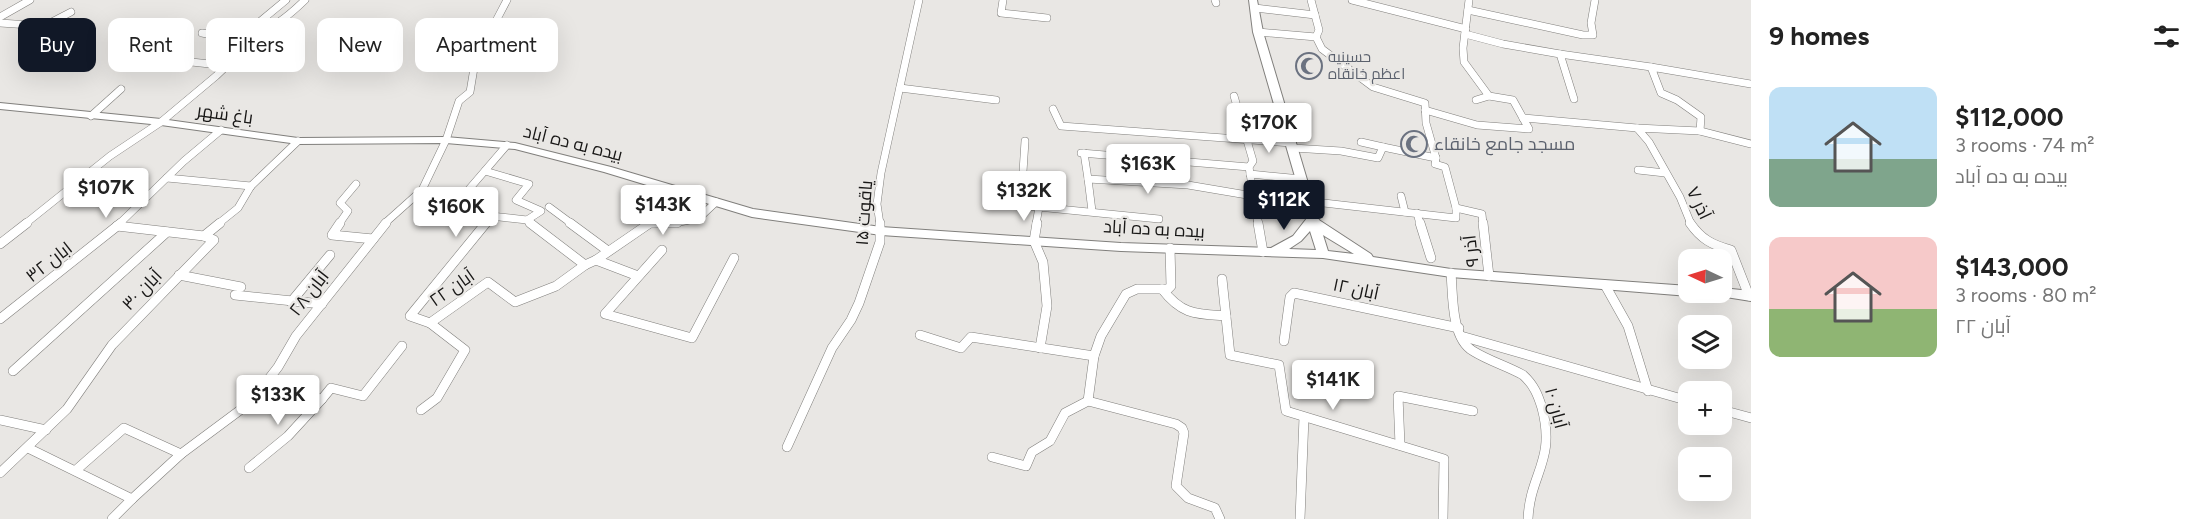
<!DOCTYPE html>
<meta charset="utf-8">
<style>
body{margin:0;font-family:Figtree,Cairo,sans-serif;background:#f2f2f2;color:#222;height:100vh;display:flex;flex-direction:column;font-size:22px;white-space:nowrap}
*{box-sizing:border-box;margin:0}
p{font-size:20px;color:#767676}
.icon{flex:none;width:33px;height:33px;fill:none;stroke:currentColor;stroke-width:2;stroke-linecap:round;stroke-linejoin:round}
.map{position:relative;flex:1;overflow:hidden}
.side{display:flex;flex-direction:column;background:#fff;width:450px}
.side>*{flex:none}
.top-card{position:absolute;left:18px;top:18px;width:570px;height:54px;display:flex;gap:12px}
.needle{width:39px;rotate:274deg}
.controls{position:absolute;left:1678px;top:249px;display:grid;gap:12px}
.controls a{display:grid;place-items:center;width:54px;height:54px;border-radius:12px;background:#fff;box-shadow:0 6px 24px #0002;font-size:30px}
.price{position:absolute;translate:-50% -51px;padding:0 14px;border-radius:6px;background:#fff;color:#222;font-size:20px;line-height:39px;filter:drop-shadow(0 2px 3px #0008)}
.price::after{content:'';position:absolute;left:50%;top:36px;width:18px;height:14px;margin-left:-9px;background:inherit;clip-path:polygon(0 0,100% 0,50% 100%)}
.price.selected{background:#111827;color:#fff}
ul{padding:0;list-style:none}
li{display:flex;align-items:center;gap:18px;height:150px;padding:0 18px}
li span{display:grid;place-items:center;flex:none;width:168px;height:120px;border-radius:12px;color:#555}
li>.icon{margin-inline-start:auto}
span .icon{width:72px;height:72px;fill:#fffc;stroke-width:1}
li b{font-size:26px}
h2{display:flex;justify-content:space-between;align-items:center;height:72px;padding:0 18px;font-size:26px}
.pill{padding:0 21px;border-radius:12px;background:#fff;box-shadow:0 6px 24px #0002;font-size:21px;line-height:54px}
.pill.selected{background:#111827;color:#fff}
main{display:flex;flex:1;min-height:0}
.map>svg:first-child{display:block}
.lines{fill:none;stroke-linecap:round;stroke-linejoin:round}
.minor-far1-casing{stroke:#807f7c;stroke-width:8}
.minor-casing{stroke:#807f7c;stroke-width:10}
.secondary-casing{stroke:#807f7c;stroke-width:2}
.minor-far1{stroke:#fff;stroke-width:7}
.minor{stroke:#fff;stroke-width:9}
.secondary{fill:#fff;fill-rule:evenodd}
.labels{text-anchor:middle;stroke-width:4.5;stroke-linejoin:round;paint-order:stroke}
.far-worship-label{font-size:15px;fill:#5b616d;stroke:#e9e7e4;text-anchor:start}
.street-label{font-size:18px;fill:#181716;stroke:#e9e7e4}
.worship-label{font-size:18px;fill:#5b616d;stroke:#e9e7e4;text-anchor:start}
</style>
<main>
<div class="map">
<svg width="1751" height="519" viewBox="0 0 1751 519">
<rect width="100%" height="100%" fill="#e9e7e4"/>
<g class="lines">
<defs>
<g id="minor-far1">
<polyline points="1003,0 1001,13 1047,18"/>
<polyline points="1215,0 1216,3"/>
<polyline points="1311,0 1319,30 1316,37 1322,49 1373,87 1425,103 1426,123 1436,158"/>
<polyline points="1352,0 1466,29"/>
<polyline points="1255,8 1315,15"/>
<polyline points="1468,10 1583,35 1593,35 1591,23 1595,0"/>
<polyline points="0,17 30,0"/>
<polyline points="0,23 44,26 71,12"/>
<polyline points="1258,32 1316,37"/>
<path d="M202 33C250 43 270 34 305 0"/>
<polyline points="1465,34 1503,44 1560,54 1574,99"/>
<polyline points="240,38 286,0"/>
<polyline points="1560,54 1651,67"/>
<polyline points="164,59 228,66"/>
<polyline points="900,88 996,100"/>
<polyline points="1234,96 1253,161 1249,167 1258,224"/>
<polyline points="1476,100 1489,96"/>
<polyline points="1053,109 1061,126 1292,143"/>
<polyline points="1425,110 1477,125 1529,129 1513,100 1489,96 1464,62 1463,48 1469,0"/>
<polyline points="91,116 121,89"/>
<polyline points="1523,118 1637,128"/>
<polyline points="1700,131 1701,117 1677,100 1661,93 1651,67 1751,84"/>
<polyline points="1025,141 1022,187 1018,205 1159,219"/>
<polyline points="1361,142 1383,147"/>
<polyline points="1293,148 1341,151 1378,158 1383,147 1436,158 1435,164 1445,167 1456,208 1456,218 1306,201"/>
<polyline points="1081,153 1249,167"/>
<polyline points="1084,153 1088,179 1188,185 1253,196"/>
<polyline points="1638,170 1665,173"/>
<polyline points="485,171 529,184 516,200 541,211 527,220 532,224"/>
<polyline points="1250,174 1301,179"/>
<polyline points="167,178 251,186"/>
<polyline points="1088,179 1092,211"/>
<polyline points="464,195 507,145"/>
<polyline points="1401,196 1405,212"/>
<polyline points="549,207 572,224"/>
<polyline points="1456,208 1482,214 1483,224"/>
<polyline points="1417,213 1420,224"/>
<polyline points="25,224 110,156 161,122 216,76 258,36"/>
<polyline points="119,224 184,161 221,130"/>
<polyline points="218,224 238,208 251,186 298,141"/>
<polyline points="339,224 348,211 340,203 356,184"/>
<polyline points="384,224 422,190 446,140 459,101 470,92 474,68 483,42 496,27 497,19 507,0"/>
<polyline points="484,224 491,216 527,220"/>
<polyline points="648,224 675,223 699,218 716,202"/>
<polyline points="880,224 877,204 881,173 919,0"/>
<polyline points="1036,224 1039,207"/>
<polyline points="1691,224 1680,197 1649,142 1637,128 1700,131 1751,144"/>
</g>
<g id="minor">
<polyline points="340,223 332,235 373,239"/>
<polyline points="530,223 585,265 596,260 638,276"/>
<polyline points="570,223 608,251"/>
<polyline points="1037,223 1034,241 1043,262 1047,306 1040,348"/>
<polyline points="1258,223 1263,252"/>
<polyline points="1420,223 1431,258"/>
<polyline points="1483,223 1489,276"/>
<path d="M1690 223C1701 239 1712 245 1731 250L1749 296"/>
<polyline points="117,226 204,236"/>
<polyline points="0,244 27,223"/>
<polyline points="662,250 605,314 692,338 734,258"/>
<polyline points="596,260 650,223 677,223"/>
<path d="M1451 273C1453 296 1451 338 1473 351 1489 361 1507 366 1523 375 1534 385 1538 395 1542 408 1556 461 1530 473 1528 519"/>
<polyline points="179,275 241,287"/>
<polyline points="1222,279 1230,355 1279,365 1286,411 1444,459 1443,519"/>
<polyline points="1605,285 1628,326 1648,391"/>
<path d="M1162 289C1182 315 1196 314 1226 316"/>
<polyline points="235,295 322,304"/>
<polyline points="291,302 330,255"/>
<polyline points="0,319 121,223"/>
<polyline points="430,323 488,282 515,302 556,286 585,265"/>
<polyline points="920,335 961,348 971,337 1094,356"/>
<polyline points="1461,336 1689,401"/>
<polyline points="1284,341 1290,297 1294,293 1459,328"/>
<polyline points="13,371 167,232"/>
<polyline points="260,391 322,399 331,388 363,396 402,346"/>
<polyline points="1088,401 1094,356 1101,336 1126,294 1137,289 1168,289 1171,286 1170,248"/>
<polyline points="421,410 437,398 465,350 430,323 410,316 486,223"/>
<polyline points="1722,410 1751,418"/>
<polyline points="0,420 46,430"/>
<polyline points="1400,445 1398,396 1473,411"/>
<polyline points="787,447 832,348 851,320 859,303 880,242 880,223"/>
<polyline points="28,448 132,499 181,454 124,428 75,471"/>
<polyline points="181,454 251,402 278,367 296,336 386,223"/>
<polyline points="992,457 1026,466 1032,452 1050,441 1065,413 1088,401 1176,424 1182,428 1184,433 1176,486 1188,498 1215,508 1220,519"/>
<polyline points="249,468 288,436 322,399"/>
<polyline points="0,473 67,409 112,345 214,240 204,236 220,223"/>
<polyline points="112,519 132,499"/>
<polyline points="1300,519 1304,417"/>
</g>
<g id="secondary">
<path d="M1249 0H1257L1263 32 1319 220 1371 254 1373 257 1451 269 1689 286V292H1694L1693 294 1689 296 1451 277 1323 258 1121 251 881 235 752 217 604 172 515 149 446 143 298 144 161 125 0 109V103L161 119 298 138 446 137 515 143 611 167 753 209 881 227 1121 243 1271 248 1293 236 1307 218 1253 32ZM1310 231 1316 250 1289 249 1301 241ZM1323 235 1326 237 1354 254 1328 251Z"/>
<polygon points="1722,288 1751,291 1751,301 1713,295 1711,292 1722,292"/>
</g>
</defs>
<use href="#minor-far1" class="minor-far1-casing"/>
<use href="#minor" class="minor-casing"/>
<use href="#secondary" class="secondary-casing"/>
<use href="#minor-far1" class="minor-far1"/>
<use href="#minor" class="minor"/>
<use href="#secondary" class="secondary"/>
</g>
<defs>
<symbol id="mosque-ring" viewBox="-11 -11 22 22"><circle r="9.5" fill="#e9e7e4" stroke="#6b7280" stroke-width="1.5"/><path d="M3.5-4.9A6 6 0 1 0 3.5 4.9A5 5 0 1 1 3.5-4.9Z" fill="#6b7280"/></symbol>
</defs>
<g fill-rule="evenodd">
<use href="#mosque-ring" x="1294" y="51" width="30" height="30"/>
<use href="#mosque-ring" x="1399" y="129" width="30" height="30"/>
</g>
<g class="labels">
<g class="far-worship-label">
<text x="1328" y="62">حسینیه<tspan x="1328" dy="17">اعظم خانقاه</tspan></text>
</g>
<g class="street-label">
<text transform="translate(225 114) rotate(8)" y="6">باغ شهر</text>
<text transform="translate(573 143) rotate(14)" y="6">بیده به ده آباد</text>
<text transform="translate(1699 203) rotate(64)" y="6">آذر ۷</text>
<text transform="translate(864 213) rotate(-86)" y="6">یاقوت ۱۵</text>
<text transform="translate(1154 229) rotate(3)" y="6">بیده به ده آباد</text>
<text transform="translate(1471 251) rotate(-96)" y="6">آذر ۹</text>
<text transform="translate(49 262) rotate(-38)" y="6">ابان ۳۲</text>
<text transform="translate(452 288) rotate(-35)" y="6">آبان ۲۲</text>
<text transform="translate(1356 289) rotate(12)" y="6">آبان ۱۲</text>
<text transform="translate(142 290) rotate(-46)" y="6">آبان ۳۰</text>
<text transform="translate(309 293) rotate(-52)" y="6">آبان ۲۸</text>
<text transform="translate(1556 408) rotate(75)" y="6">آبان ۱۰</text>
</g>
<g class="worship-label">
<text x="1434" y="150">مسجد جامع خانقاء</text>
</g>
</g>
</svg>
<div class="controls">
<a><svg class="needle" viewBox="-14 -14 28 28"><path d="M0-13l5 13h-10z" fill="#e53935"/><path d="M0 13l5-13h-10z" fill="#767676"/></svg></a>
<a><svg class="icon" aria-label="layers" viewBox="0 0 24 24"><path d="M12 4l9 5-9 5-9-5zM3 14l9 5 9-5"/></svg></a>
<a>+</a>
<a>−</a>
</div>
<b class="price" style="left:1269px;top:154px">$170K</b>
<b class="price" style="left:1148px;top:195px">$163K</b>
<b class="price" style="left:106px;top:219px">$107K</b>
<b class="price" style="left:1024px;top:222px">$132K</b>
<b class="price selected" style="left:1284px;top:231px">$112K</b>
<b class="price" style="left:663px;top:236px">$143K</b>
<b class="price" style="left:456px;top:238px">$160K</b>
<b class="price" style="left:1333px;top:411px">$141K</b>
<b class="price" style="left:278px;top:426px">$133K</b>
<div class="top-card">
<a class="pill selected">Buy</a>
<a class="pill">Rent</a>
<a class="pill">Filters</a>
<a class="pill">New</a>
<a class="pill">Apartment</a>
</div>
</div>
<section class="side">
<h2>9 homes<svg class="icon" aria-label="filters" viewBox="0 0 24 24"><path d="M4 7h16M4 17h16"/><circle cx="9" cy="7" r="2"/><circle cx="15" cy="17" r="2"/></svg></h2>
<ul>
<li><span style="background:linear-gradient(#bfe0f5 60%,#7fa58c 0)"><svg class="icon" aria-label="home" viewBox="0 0 24 24"><path d="M3 11l9-7 9 7M6 9v11h12V9"/></svg></span><div><b>$112,000</b><p>3 rooms · 74 m²</p><p>بیده به ده آباد</p></div></li>
<li><span style="background:linear-gradient(#f6c9c9 60%,#8fb573 0)"><svg class="icon" aria-label="home" viewBox="0 0 24 24"><path d="M3 11l9-7 9 7M6 9v11h12V9"/></svg></span><div><b>$143,000</b><p>3 rooms · 80 m²</p><p>آبان ۲۲</p></div></li>
</ul>
</section>
</main>
